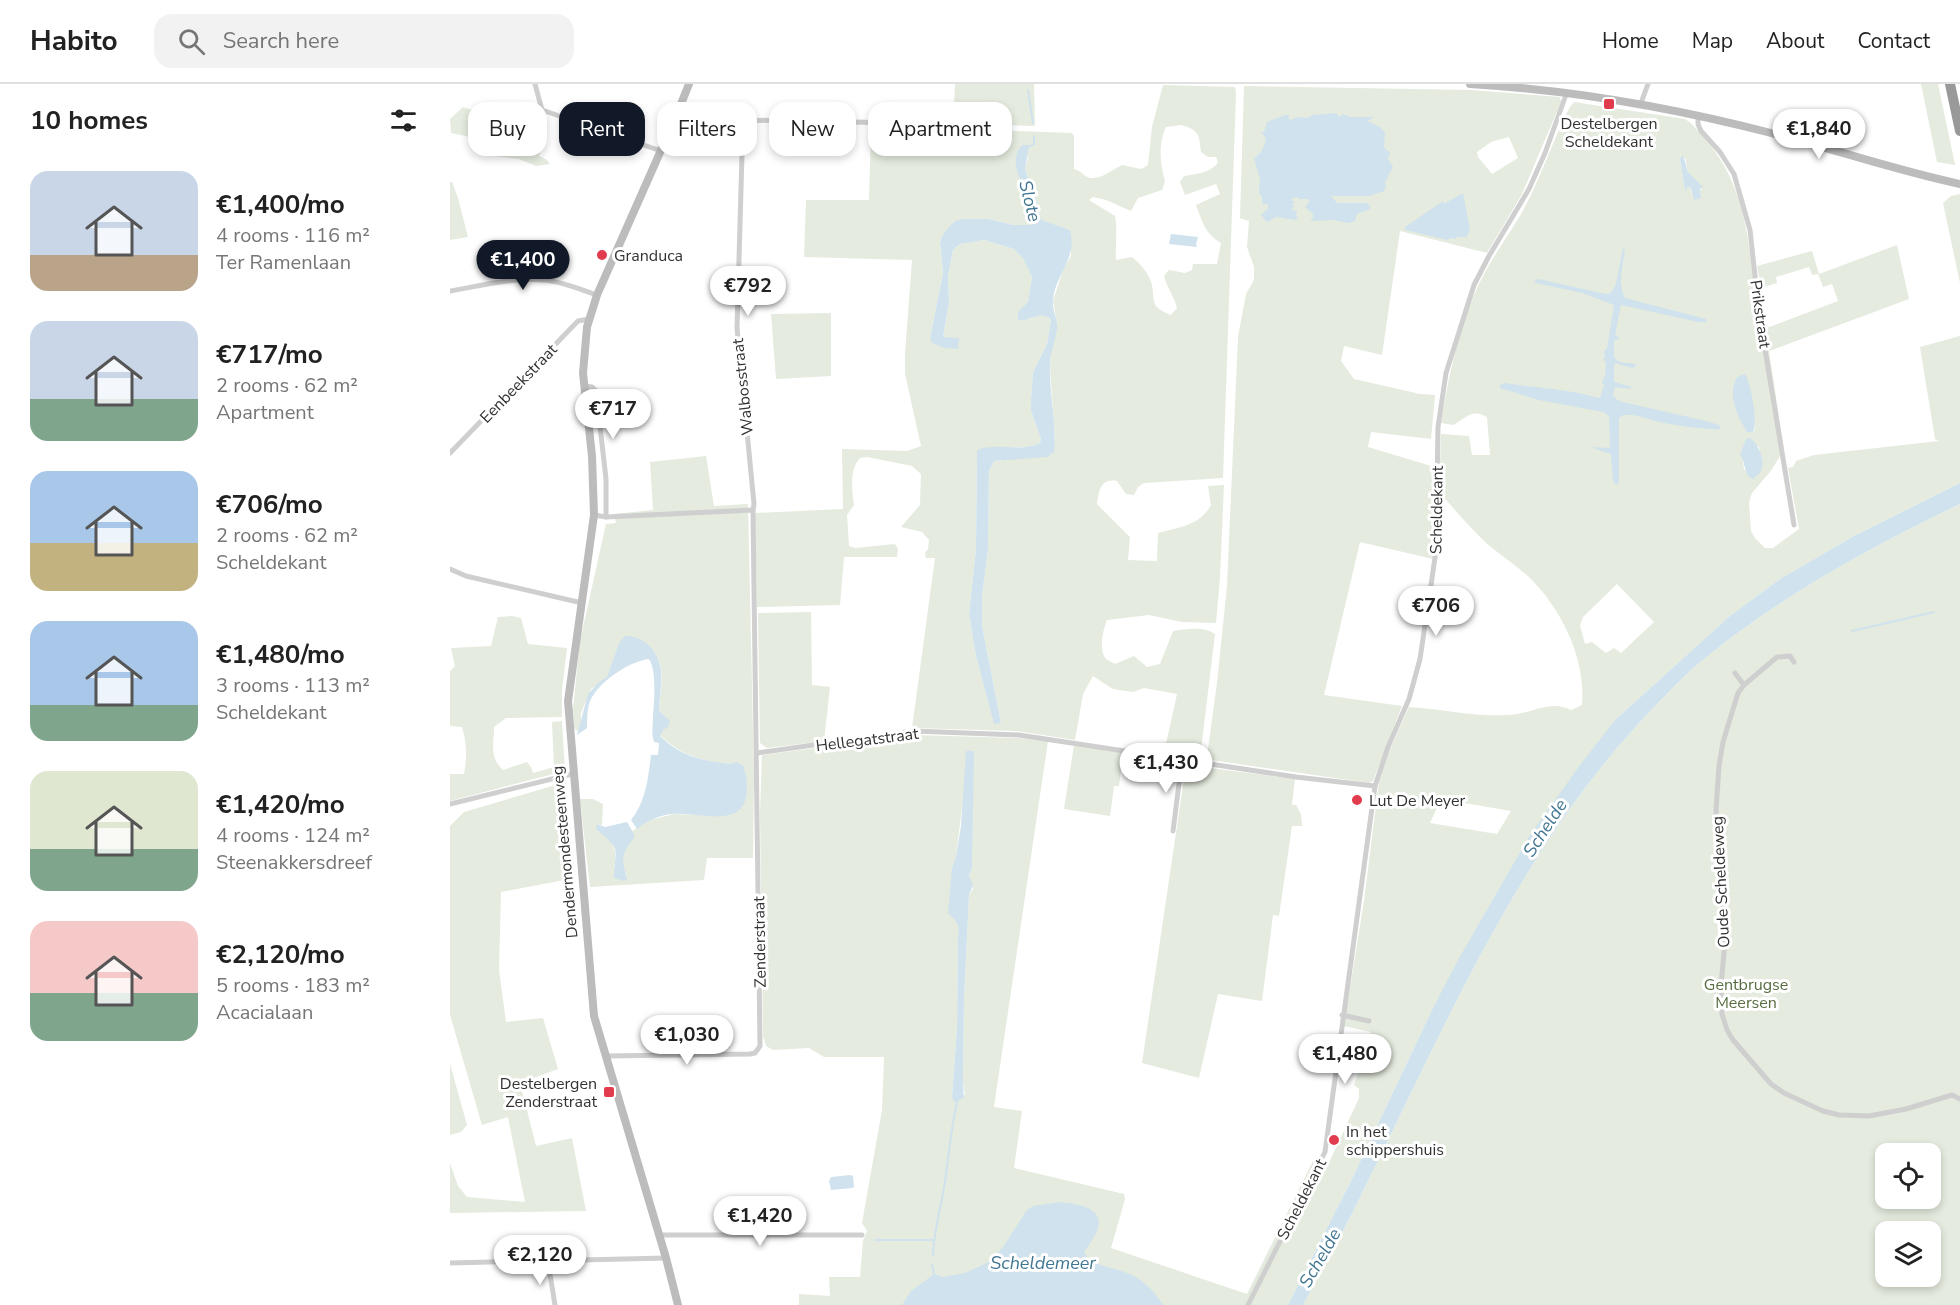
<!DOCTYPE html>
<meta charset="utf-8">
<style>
body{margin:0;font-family:"Nunito Sans",sans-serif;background:#f2f2f2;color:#222;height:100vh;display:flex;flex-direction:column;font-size:22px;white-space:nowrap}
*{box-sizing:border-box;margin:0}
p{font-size:20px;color:#767676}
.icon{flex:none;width:33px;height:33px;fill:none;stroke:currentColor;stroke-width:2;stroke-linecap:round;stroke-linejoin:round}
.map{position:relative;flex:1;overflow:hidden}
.sheet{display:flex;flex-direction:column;background:#fff;width:450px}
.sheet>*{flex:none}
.guide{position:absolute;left:18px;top:18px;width:570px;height:54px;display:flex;gap:12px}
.buttons{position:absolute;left:1425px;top:1059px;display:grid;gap:12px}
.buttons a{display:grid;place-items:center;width:66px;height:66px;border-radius:12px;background:#fff;box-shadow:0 3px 9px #0003;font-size:30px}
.price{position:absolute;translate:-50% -51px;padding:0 14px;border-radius:21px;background:#fff;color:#222;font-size:20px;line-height:39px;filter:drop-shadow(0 2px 3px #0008)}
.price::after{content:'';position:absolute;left:50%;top:36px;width:18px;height:14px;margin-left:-9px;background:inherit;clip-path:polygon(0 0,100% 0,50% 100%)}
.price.selected{background:#111827;color:#fff}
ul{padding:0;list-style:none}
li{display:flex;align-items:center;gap:18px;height:150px;padding:0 30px}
li span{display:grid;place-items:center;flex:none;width:168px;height:120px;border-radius:18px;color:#555}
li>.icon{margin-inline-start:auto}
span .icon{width:72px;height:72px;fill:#fffc;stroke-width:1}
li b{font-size:26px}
h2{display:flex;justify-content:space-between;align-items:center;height:72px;padding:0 30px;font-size:26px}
.pill{padding:0 21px;border-radius:18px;background:#fff;box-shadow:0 3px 9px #0003;font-size:21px;line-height:54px}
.pill.selected{background:#111827;color:#fff}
header{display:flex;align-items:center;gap:36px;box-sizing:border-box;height:84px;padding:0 30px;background:#fff;border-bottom:2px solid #e0e0e0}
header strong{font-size:28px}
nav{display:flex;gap:33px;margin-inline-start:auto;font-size:21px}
.search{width:420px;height:54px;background:#f2f2f2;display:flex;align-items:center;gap:15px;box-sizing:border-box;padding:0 21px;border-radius:18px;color:#767676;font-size:22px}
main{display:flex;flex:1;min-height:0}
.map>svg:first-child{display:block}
.green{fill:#e5ebde;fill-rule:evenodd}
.water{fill:#cfe2ed}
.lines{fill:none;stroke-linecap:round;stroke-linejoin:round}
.stream{stroke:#cfe2ed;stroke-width:2}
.street{stroke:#cfcfcf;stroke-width:5}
.secondary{stroke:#bcbcbc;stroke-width:8}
.highway{stroke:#999;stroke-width:10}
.poi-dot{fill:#e13c4e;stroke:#fff;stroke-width:2}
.labels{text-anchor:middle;stroke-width:6;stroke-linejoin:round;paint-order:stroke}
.poi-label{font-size:16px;fill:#323232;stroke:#fff;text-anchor:start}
.street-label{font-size:16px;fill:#323232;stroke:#fff}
.park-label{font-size:16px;fill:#576d40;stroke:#fff}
.water-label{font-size:18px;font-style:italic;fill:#417693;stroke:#fff}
</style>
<header>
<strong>Habito</strong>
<div class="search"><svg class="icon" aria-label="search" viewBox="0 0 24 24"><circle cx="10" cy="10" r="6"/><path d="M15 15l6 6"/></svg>Search here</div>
<nav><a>Home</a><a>Map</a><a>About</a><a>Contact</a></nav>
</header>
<main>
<section class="sheet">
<h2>10 homes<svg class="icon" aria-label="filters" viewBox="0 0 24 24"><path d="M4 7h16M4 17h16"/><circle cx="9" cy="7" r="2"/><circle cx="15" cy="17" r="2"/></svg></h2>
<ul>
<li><span style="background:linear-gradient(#c9d6e8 70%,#b9a48a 0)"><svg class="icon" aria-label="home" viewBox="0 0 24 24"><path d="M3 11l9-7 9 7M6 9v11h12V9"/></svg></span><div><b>€1,400/mo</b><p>4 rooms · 116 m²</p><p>Ter Ramenlaan</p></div></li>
<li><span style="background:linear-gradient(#c9d6e8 65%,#7fa58c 0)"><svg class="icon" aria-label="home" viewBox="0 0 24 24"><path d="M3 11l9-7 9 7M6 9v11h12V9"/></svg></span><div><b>€717/mo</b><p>2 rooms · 62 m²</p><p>Apartment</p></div></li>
<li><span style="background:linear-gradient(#a9c7e8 60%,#c2b280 0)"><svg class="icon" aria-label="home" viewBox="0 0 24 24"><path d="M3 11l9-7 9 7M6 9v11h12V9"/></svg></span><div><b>€706/mo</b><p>2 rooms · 62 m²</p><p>Scheldekant</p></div></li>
<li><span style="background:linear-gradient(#a9c7e8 70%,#7fa58c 0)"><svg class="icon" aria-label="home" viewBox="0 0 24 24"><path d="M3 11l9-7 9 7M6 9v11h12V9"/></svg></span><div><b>€1,480/mo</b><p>3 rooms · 113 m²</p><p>Scheldekant</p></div></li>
<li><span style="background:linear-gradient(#dfe7d0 65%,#7fa58c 0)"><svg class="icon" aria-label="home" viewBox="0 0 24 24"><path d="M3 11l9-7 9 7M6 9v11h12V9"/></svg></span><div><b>€1,420/mo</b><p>4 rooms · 124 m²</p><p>Steenakkersdreef</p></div></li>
<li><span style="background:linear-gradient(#f6c9c9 60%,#7fa58c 0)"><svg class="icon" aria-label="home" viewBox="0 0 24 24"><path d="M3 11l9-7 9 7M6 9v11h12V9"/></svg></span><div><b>€2,120/mo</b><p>5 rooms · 183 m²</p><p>Acacialaan</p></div></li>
</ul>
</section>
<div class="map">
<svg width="1510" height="1221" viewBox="0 0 1510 1221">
<rect width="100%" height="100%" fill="#fff"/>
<g class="green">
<polygon points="505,0 584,0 585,42 503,40"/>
<polygon points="1471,0 1488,0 1505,81 1487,78"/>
<path d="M713 1 785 3 786 9 773 394 694 399 688 403 684 411 676 410 667 397C650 394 649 407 647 420L680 453 678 476 707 477 708 449C730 443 749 442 761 421L758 402 774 401 770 493 766 539 732 538 699 531 657 536C653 546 648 566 656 575 659 577 662 578 665 580L684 572 697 583 710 580 723 547C736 545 754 542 765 550L751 666 747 674 714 669 727 610 694 604 683 608 663 605 643 592 633 610 625 656 567 647 462 644 485 474H476L475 469 478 465 479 456 472 448 451 443 470 421 471 390 462 382 417 373 410 374C399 386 402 406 404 421L397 431 399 462 405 464 445 460 448 465 447 473H394L390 521 307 523 305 429 393 425 392 365 457 367 471 362 455 290V269L462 176 354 173 356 116H419L421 42 622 49 624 52V85C631 86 634 93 640 94 652 95 662 86 672 81L691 85 698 81 702 43ZM731 41C749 46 749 50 751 68L758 73H766L768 78C761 89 746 90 734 92L730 98 735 111 766 100 770 110 746 121C752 137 755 150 771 159L767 180H743L742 186 735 189 719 186 714 192C717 204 724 212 727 224L721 231C700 222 705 220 702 201 700 191 690 179 682 173L666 176C665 161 668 146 665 132L639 116 643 113 656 116 681 127 688 114 712 106 715 97C710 81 708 59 716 43ZM579 69 575 86 585 110 591 137 620 146 621 172 613 186 603 217 607 240 601 268 600 283 605 355 551 377H544L539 387 538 466 532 512V542L551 639H544L526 572 519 530 526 465 527 367C547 358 569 369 590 359L591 355 581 327V315L583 288 597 260 601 236C594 229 588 231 579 235L578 218 582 193 574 174 564 165 534 156 510 160 503 166 498 193 499 218 493 253 499 255 480 254 493 189 490 159 492 152 505 137 539 135 563 141H581L582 126 569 92Z"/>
<path d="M794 2 1021 6 1110 13 1111 18 1072 110 1037 169 950 147 932 271 894 262 891 277 904 295 970 310 985 311 981 355 921 348 918 363 981 382 984 430 983 475 910 458 874 611 952 622 923 697 919 699 761 676 757 672 767 599 777 502 788 253 796 210 804 196V183L797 163 799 137 790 134ZM1059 53 1068 74 1042 90 1028 73 1027 68 1041 58Z"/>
<path d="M1124 18 1235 35C1243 40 1248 47 1254 54 1302 106 1300 180 1309 247L1388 217 1382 200 1373 203 1368 190 1362 191 1359 183 1326 193 1327 199 1311 204 1307 182 1362 167 1369 190 1447 161 1459 215 1319 267 1334 366 1320 388 1302 409 1299 418 1301 447 1305 454 1315 464H1323L1349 445 1338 384 1343 383 1346 377 1364 371 1489 357 1485 355 1470 263 1510 252V399L1404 452 1330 495 1280 532 1165 636 1055 796 1033 833 982 926 902 1095 838 1221H349V1210L380 1212 379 1193H410L413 1157 417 1147 412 1139 432 1026 434 973H374L359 964 323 966 316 962 313 952 310 729 312 671 464 651 568 654 598 657 544 1023 572 1027 564 1084 674 1110 675 1115 661 1164 797 1210 863 1077 877 1083 909 1014V1005L904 1001 921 948 894 942 914 817 929 697 938 670 959 623C994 625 1032 635 1067 630 1086 627 1102 616 1121 626L1132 621C1136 575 1112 526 1080 494 1065 480 1048 470 1033 456 1018 441 1004 425 990 409L996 400 990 384 991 350 1019 352 1022 371H1040L1037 333C1022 324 1016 334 1003 341L991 339C998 296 1007 251 1024 211 1036 182 1054 158 1070 132 1088 100 1100 65 1115 32L1120 23ZM1235 74 1238 88 1252 103 1250 108 1242 110 1241 104 1238 103 1235 106 1230 75ZM1283 317C1294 326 1308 332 1304 348H1297ZM1296 355 1309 363 1312 384 1294 386 1292 367ZM1167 500 1204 538 1171 569 1164 564 1156 569 1142 558 1135 560 1130 542 1133 533ZM523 667 522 784 519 793 523 805 519 811 514 915 513 998 515 1011 502 1013 507 943 508 851 510 845 502 784 506 772 514 708ZM991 715 1061 727 1047 750 980 739Z"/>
<polygon points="13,23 75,44 74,50 79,59 92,62 89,72 97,76 100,80 86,82 69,75 44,72 25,54 1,49 0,35"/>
<polygon points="0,98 2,98 8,114 18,153 0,156"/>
<polygon points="1510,110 1510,199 1493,119 1501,112"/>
<polygon points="381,229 381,292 326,295 321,230"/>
<path d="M256 372 264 422 298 420 304 695 303 774H257L254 796 140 803 130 715H143L153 720 152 741 147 740 148 747C163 752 168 768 164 783L177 792C168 774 174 767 184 750L182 747 200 736 224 730 267 732 286 678C279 681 274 679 266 678 244 675 226 667 210 651L216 633 209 626C210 606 217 583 203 566L169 559 157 594 141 605 131 629V644L127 647 124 643 123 625 130 557 156 440 166 439 164 430 203 426 200 378Z"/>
<path d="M1510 420V1221H853C874 1182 896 1143 915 1103 999 934 1074 755 1208 619 1219 608 1230 596 1242 585 1323 516 1415 466 1510 420ZM1436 1070H1480V1114H1436ZM1436 1148H1480V1192H1436Z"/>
<polygon points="361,528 362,601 380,603 374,657 317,664 310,659 308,529"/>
<path d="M62 532 71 534 78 560 117 564 112 606V633L56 634 44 643C44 660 39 673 53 686L77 678 81 683 83 689 104 683 102 638 112 637 115 687 0 717V690H14C17 674 17 659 12 643L0 642V587L5 582 1 564 41 562 48 533Z"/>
<polygon points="624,661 673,669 669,702 664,702 660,732 614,725"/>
<polygon points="736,681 845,695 842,721 846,721 851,730 852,742 842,742 829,832 823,831 812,917 768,910 749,994 692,979"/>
<polygon points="116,698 125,794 51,808 49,886 56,938 93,934 108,985 70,999 86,1062 122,1054 136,1127 0,1129 0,1079 8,1102 17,1113 75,1118 58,1033 32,1041 0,931 0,742 14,728"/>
<polygon points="0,980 17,1041 11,1048 0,1051"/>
</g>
<g class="water">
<path d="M887 29 889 33 893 30 900 33H924L917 37 930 43 935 49 934 63 937 67 940 68 938 75 943 83 935 98 936 103 934 107 919 112H881L887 119H916L920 122V125L907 130 905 137 898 139 883 136 860 137 863 134V130L855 123 860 117 857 115H849L847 113 841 115 845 119 841 120 844 122 841 127 847 126 846 132 848 134 845 136 826 133 817 138 811 131 818 125V121L812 119V113L809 109 810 95 804 74C812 70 814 62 816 54L811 48H814L817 38 835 31H840L838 33 840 36 848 33 857 34 863 31Z"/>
<path d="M572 61H579L575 86 585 110 591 136 620 146C628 175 605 190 603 216 602 224 606 232 607 239 608 252 600 267 600 280 599 310 607 339 604 368L597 373 544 377 539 387 538 466 532 512V542L551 639 544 640 526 572 519 530 526 465 527 366C547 358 569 369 590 359L591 355 581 327V315L583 288 597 260 601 236C591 225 580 238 568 236V228L578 218 582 193 573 174 564 165 534 156 510 160 503 166 498 193 499 218 493 253 509 254 508 265 494 264 482 259 480 254 493 189 490 159 492 152 498 144 505 137 513 135H539L563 141H581C590 114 551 85 572 61Z"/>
<polygon points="1233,71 1238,88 1253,103 1250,105 1251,114 1244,116 1241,104 1238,103 1235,107 1230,75"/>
<polygon points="1013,109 1020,145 1017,153 1007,153 1005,155 1001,154 998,156 955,146 955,143 993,117 994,120"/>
<polygon points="721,150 748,153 746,160 747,163 719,160"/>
<path d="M1173 164 1175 166C1173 182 1167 199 1175 214L1256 235 1257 238H1248L1171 221 1165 251 1170 254 1164 257V273C1170 282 1179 277 1187 281L1183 284 1164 279V298L1182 303 1180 305 1165 303 1163 311 1167 316 1173 318 1256 337 1269 341 1271 345C1253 346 1223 341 1205 337 1194 334 1185 330 1173 331L1169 334V398L1166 401 1163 397 1161 370 1140 363 1159 364 1160 361 1159 332 1153 328 1089 316 1050 304V301L1054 299C1087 304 1118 305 1150 314L1154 301 1152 298 1155 292 1156 279 1153 275 1155 273 1154 267 1157 265 1164 221 1132 209 1086 199 1084 197 1088 195 1156 210 1161 209 1166 200Z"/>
<path d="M1295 290C1301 300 1308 339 1303 348H1297C1287 331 1277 312 1287 293Z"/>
<path d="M1300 354C1308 359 1316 377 1311 387 1310 389 1306 393 1303 395L1300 394C1293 386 1295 376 1290 370L1296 355Z"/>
<path d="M1510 399V420C1415 466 1323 516 1242 585 1230 596 1219 608 1208 619 1074 755 999 934 915 1103 896 1143 874 1182 853 1221H838L902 1095 982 926 1008 876 1080 751 1130 681 1165 636 1280 532 1330 495 1404 452Z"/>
<path d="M175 552C183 552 190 554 197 560 218 577 210 602 209 626L220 637 218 643 213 646 210 652C226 668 244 675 267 678 274 679 279 681 286 678L293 681C297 693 298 701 296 713 290 745 244 727 221 730 208 732 198 736 187 745L181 736C196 717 198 695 201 671H208L209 659 204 658C201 648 203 643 203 633 204 618 207 587 199 575 179 577 145 600 139 620 137 628 137 636 137 644L127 651 138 610 149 598 157 593 169 559Z"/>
<path d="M516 667H524L522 784 519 792 523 801 519 811 514 915 513 998 514 1014 504 1018 502 1013 507 943 508 851C511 841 505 836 498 829L502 784 506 772 511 742Z"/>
<path d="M177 738 184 750V754C170 772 172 774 177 795L174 797 164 794C165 763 172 766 146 745L147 740 155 743Z"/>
<polygon points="400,1091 403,1092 404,1103 402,1104 381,1106 379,1097 381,1093"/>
<path d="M610 1118C624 1120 654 1122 648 1144 646 1152 638 1161 634 1169 644 1183 663 1183 677 1189 692 1194 705 1208 713 1221H452L461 1207 484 1190 492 1193 515 1189 539 1178 553 1163 577 1126 583 1122Z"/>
</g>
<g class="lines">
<g class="stream">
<polyline points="578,6 583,39"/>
<polyline points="577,64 584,60 584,52"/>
<polyline points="1402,547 1484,528"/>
<polyline points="425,1156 484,1156"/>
<path d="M483 1171C484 1146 491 1123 495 1098 499 1071 501 1040 508 1015"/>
<polyline points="482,1181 484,1190"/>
</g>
<g class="street">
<polyline points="85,0 92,26 211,67"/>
<polyline points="1191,19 1198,0"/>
<polyline points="227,30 293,36 500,40"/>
<polyline points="1248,31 1248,40 1251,47 1270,68 1284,90 1300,146 1309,229 1344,441"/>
<polyline points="293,36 287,244 304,420 303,426"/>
<path d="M0 207C30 202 63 193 93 196 111 197 129 205 147 211"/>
<polyline points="135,302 142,303 146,307 156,395 156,433"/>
<polyline points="0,369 128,237 139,235"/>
<polyline points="144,431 156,433 303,426 310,962 305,969 300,970 156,972"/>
<polyline points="0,485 16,492 132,519"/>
<polyline points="1344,578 1340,572 1327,573 1294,601 1288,609 1273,658 1269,682 1266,726 1275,858 1271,901 1272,930 1277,946 1283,956 1321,1000 1334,1009 1373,1027 1389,1031 1419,1032 1456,1025 1502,1011 1510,1015"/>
<polyline points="1285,589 1294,601"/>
<polyline points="307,669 463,647 569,651 846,693 925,702"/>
<polyline points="0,720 122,690"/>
<polyline points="723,747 732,676"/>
<polyline points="892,931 919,937"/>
<polyline points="209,1151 412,1151"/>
<polyline points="98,1178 105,1221"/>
<polyline points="0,1179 216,1174"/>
<polyline points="798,1221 875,1068 925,702 938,663 959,615 970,575 986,467 988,343 996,289 1024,201 1039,172 1079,105 1095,69 1117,8"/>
</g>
<g class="secondary">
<path d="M1020 0C1124 6 1225 24 1325 50 1387 66 1448 87 1510 100"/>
<polyline points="228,1221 216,1174 144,932 118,617 144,431 142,372 133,289 137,243 147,211 227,30 239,0"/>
</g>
<polyline class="highway" points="1500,0 1510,47"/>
</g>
<g class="poi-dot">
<rect x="1153" y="14" width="12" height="12" rx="3"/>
<circle cx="152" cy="171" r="6"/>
<circle cx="907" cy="716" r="6"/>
<rect x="153" y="1002" width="12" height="12" rx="3"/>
<circle cx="884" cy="1056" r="6"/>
</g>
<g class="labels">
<g class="poi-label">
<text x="1159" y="45" text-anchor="middle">Destelbergen<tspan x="1159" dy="18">Scheldekant</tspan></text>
<text x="164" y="177">Granduca</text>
<text x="919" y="722">Lut De Meyer</text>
<text x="147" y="1005" text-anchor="end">Destelbergen<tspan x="147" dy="18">Zenderstraat</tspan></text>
<text x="896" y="1053">In het<tspan x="896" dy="18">schippershuis</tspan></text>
</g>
<g class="street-label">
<text transform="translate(1311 230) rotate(82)" y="6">Prikstraat</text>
<text transform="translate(68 299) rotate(-46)" y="6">Eenbeekstraat</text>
<text transform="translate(292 303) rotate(-96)" y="6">Walbosstraat</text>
<text transform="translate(986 426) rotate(-89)" y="6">Scheldekant</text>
<text transform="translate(417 655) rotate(-7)" y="6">Hellegatstraat</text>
<text transform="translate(114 768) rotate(-95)" y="6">Dendermondesteenweg</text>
<text transform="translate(1270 798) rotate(-93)" y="6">Oude Scheldeweg</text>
<text transform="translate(309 858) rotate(-91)" y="6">Zenderstraat</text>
<text transform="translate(851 1115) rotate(-63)" y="6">Scheldekant</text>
</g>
<g class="park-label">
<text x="1296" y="906">Gentbrugse<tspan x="1296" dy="18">Meersen</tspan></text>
</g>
<g class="water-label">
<text transform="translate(580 117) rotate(76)" y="6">Slote</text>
<text transform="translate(1095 744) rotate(-57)" y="6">Schelde</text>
<text transform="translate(870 1174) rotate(-60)" y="6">Schelde</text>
<text x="593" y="1185">Scheldemeer</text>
</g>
</g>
</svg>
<div class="buttons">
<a><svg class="icon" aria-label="locate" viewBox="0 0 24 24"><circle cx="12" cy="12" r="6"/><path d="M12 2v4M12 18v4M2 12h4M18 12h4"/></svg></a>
<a><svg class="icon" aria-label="layers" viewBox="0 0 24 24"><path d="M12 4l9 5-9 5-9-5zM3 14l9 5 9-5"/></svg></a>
</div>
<b class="price" style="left:1369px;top:76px">€1,840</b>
<b class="price selected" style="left:73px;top:207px">€1,400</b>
<b class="price" style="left:298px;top:233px">€792</b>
<b class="price" style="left:163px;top:356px">€717</b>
<b class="price" style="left:986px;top:553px">€706</b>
<b class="price" style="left:716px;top:710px">€1,430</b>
<b class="price" style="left:237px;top:982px">€1,030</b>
<b class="price" style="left:895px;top:1001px">€1,480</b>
<b class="price" style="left:310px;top:1163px">€1,420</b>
<b class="price" style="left:90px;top:1202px">€2,120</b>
<div class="guide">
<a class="pill">Buy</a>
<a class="pill selected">Rent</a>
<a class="pill">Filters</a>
<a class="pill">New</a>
<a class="pill">Apartment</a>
</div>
</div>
</main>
